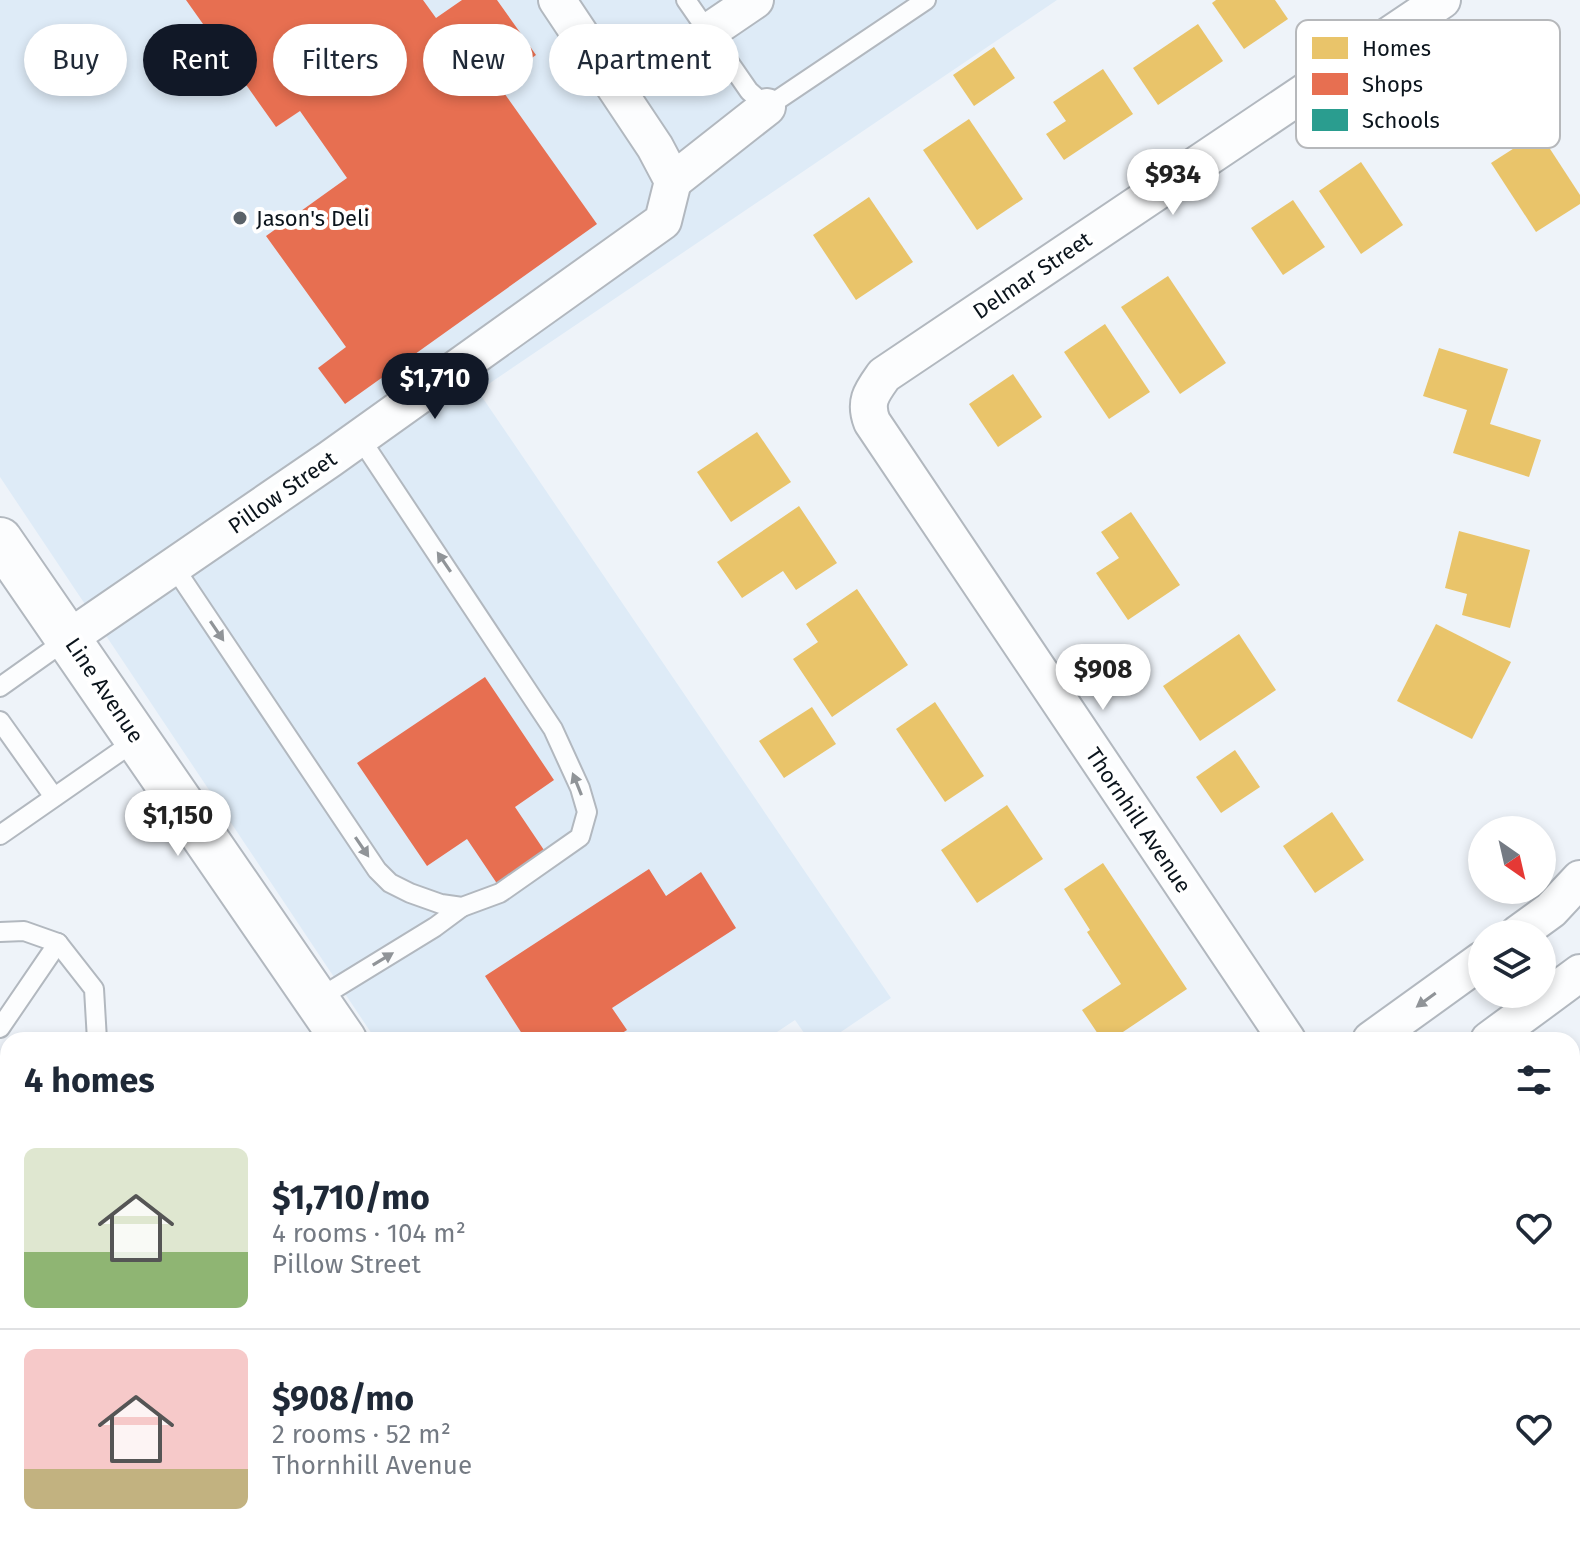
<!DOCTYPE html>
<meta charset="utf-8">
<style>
body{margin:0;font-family:"Fira Sans",sans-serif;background:#f6f6f7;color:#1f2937;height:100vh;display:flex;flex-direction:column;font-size:30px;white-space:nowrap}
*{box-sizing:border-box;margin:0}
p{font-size:26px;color:#747a83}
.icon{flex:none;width:44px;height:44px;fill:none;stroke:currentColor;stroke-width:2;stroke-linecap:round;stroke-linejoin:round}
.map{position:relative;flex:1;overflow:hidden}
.details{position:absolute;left:0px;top:1032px;width:1580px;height:514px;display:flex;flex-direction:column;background:#fff;border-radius:24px 24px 0 0;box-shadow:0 4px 12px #0003}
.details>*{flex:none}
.guide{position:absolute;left:24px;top:24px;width:800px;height:72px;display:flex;gap:16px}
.needle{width:52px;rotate:146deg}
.buttons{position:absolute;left:1468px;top:816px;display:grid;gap:16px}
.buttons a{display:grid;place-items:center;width:88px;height:88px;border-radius:50%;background:#fff;box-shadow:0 4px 12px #0003;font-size:40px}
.price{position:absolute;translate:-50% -68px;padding:0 18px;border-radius:28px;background:#fff;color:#222;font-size:26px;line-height:52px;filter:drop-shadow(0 2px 4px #0008)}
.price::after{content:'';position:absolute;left:50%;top:48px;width:24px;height:18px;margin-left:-12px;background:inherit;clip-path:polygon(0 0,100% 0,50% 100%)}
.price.on{background:#111827;color:#fff}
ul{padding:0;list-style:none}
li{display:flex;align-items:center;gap:24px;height:200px;padding:0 24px}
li+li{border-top:2px solid #e0e1e3}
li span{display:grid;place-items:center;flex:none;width:224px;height:160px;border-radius:12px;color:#555}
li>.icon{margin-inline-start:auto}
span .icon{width:96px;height:96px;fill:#fffc;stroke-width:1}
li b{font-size:34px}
h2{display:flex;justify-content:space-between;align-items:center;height:96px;padding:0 24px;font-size:34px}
.pill{padding:0 28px;border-radius:36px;background:#fff;box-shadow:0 4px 12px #0003;font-size:28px;line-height:72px}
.pill.on{background:#111827;color:#fff}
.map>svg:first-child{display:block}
.built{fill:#deebf7}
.homes{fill:#e9c46a}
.shops{fill:#e76f51}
.schools{fill:#2a9d8f}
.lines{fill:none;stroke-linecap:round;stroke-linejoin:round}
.lane-casing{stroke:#b2b8bf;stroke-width:22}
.street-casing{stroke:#b2b8bf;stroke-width:40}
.secondary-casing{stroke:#b2b8bf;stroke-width:48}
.lane{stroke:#fcfdfe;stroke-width:18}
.street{stroke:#fcfdfe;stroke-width:36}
.secondary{stroke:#fcfdfe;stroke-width:44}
.oneway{fill:#909498}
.poi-dot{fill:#5a6269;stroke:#fff;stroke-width:3}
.labels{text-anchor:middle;stroke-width:8;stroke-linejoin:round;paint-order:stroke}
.poi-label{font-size:22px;fill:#0b141c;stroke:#fff;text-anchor:start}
.street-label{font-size:22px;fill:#0b141c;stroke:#fff}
.key{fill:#fff;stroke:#b6b8bb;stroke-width:2}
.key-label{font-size:22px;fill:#0b141c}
</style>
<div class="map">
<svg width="1580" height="1545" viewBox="0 0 1580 1545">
<rect width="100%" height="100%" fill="#eef3f9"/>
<g class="built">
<polygon points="0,0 1057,0 478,391 891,998 829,1040 809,1040 795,1020 765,1040 376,1040 0,477"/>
<polygon points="1572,1181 1580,1193 1580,1545 788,1545 799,1538 1572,1538"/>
</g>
<g class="homes">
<polygon points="1216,0 1275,0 1288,19 1244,49 1212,3"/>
<polygon points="1198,24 1223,61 1158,105 1133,68"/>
<polygon points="994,47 1015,78 974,106 953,75"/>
<polygon points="1103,69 1133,114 1064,160 1046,134 1066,121 1053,102"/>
<polygon points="969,119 1023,199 977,230 923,150"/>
<polygon points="1539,132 1580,195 1580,204 1536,232 1491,163"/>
<polygon points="1361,162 1403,225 1361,254 1319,191"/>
<polygon points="869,197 913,262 856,300 813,235"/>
<polygon points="1293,200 1325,247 1283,275 1251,228"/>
<polygon points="1168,276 1226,363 1180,394 1121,307"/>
<polygon points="1105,324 1150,392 1109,419 1064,352"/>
<polygon points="1439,348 1508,369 1490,424 1541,440 1529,477 1453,453 1467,410 1423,396"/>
<polygon points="1013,374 1042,417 998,447 969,404"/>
<polygon points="757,432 791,482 731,522 697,472"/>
<polygon points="799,506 837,563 796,590 783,571 742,598 717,562"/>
<polygon points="1131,512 1180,585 1128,620 1096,573 1119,558 1101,532"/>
<polygon points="1459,531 1530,550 1510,628 1462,615 1467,594 1445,588"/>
<polygon points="857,589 908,665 832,717 793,659 818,642 806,624"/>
<polygon points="1436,624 1511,662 1472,739 1397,701"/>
<polygon points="1239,634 1276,690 1200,741 1163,686"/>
<polygon points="935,702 984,776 945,802 896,729"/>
<polygon points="812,707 836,744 784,778 759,741"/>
<polygon points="1235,750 1260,787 1221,813 1196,777"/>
<polygon points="1007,805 1043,859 977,903 941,850"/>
<polygon points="1332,812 1364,860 1315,893 1283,846"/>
<polygon points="1103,863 1187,989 1111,1040 1102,1040 1082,1010 1121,984 1087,932 1090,930 1064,889"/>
<polygon points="0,1486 8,1498 8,1504 0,1509"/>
<polygon points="409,1538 480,1538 470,1545 413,1545"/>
</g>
<g class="shops">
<polygon points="186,0 423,0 436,18 462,0 497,0 536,55 497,83 597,224 345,404 318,368 346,347 266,236 347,178 300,111 276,127"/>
<polygon points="485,677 554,780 515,807 548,856 500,888 467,839 427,866 357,763"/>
<polygon points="649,869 666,896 701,872 736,928 612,1008 627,1030 611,1040 526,1040 485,976"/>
</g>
<polygon class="schools" points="1572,1475 1580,1487 1580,1545 1400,1545 1411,1538 1572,1538"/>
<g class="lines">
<defs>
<g id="lane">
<polyline points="686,0 749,91 767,107 926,0"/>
<polyline points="174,567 377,870 390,883 410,893 441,904 462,907 500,893 580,837 587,812 580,788 553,729 360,438"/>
<polyline points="0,687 69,638"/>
<polyline points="0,721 54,797"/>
<polyline points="0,835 138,739"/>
<polyline points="0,932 24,931 58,943 94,989 97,1040"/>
<polyline points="316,1000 435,927 462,907"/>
<polyline points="0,1028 58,943"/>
<polyline points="0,1163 8,1156"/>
<polyline points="0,1398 8,1411"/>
<polyline points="1572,1398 1580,1399"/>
<polyline points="0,1539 8,1533"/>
</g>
<g id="street">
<polyline points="708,32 755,0"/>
<polyline points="673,181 767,107"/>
<polyline points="69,638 330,459 663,221 673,181 655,147 557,0"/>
<polyline points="1518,934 1551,910 1580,879"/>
<path d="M1287 1040 872 422C864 401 872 392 884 375L1442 0"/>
<polyline points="1371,1040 1482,960"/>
<polyline points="1489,1040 1580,973"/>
<polyline points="0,1271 8,1266"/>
<polyline points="773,1545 783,1538"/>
</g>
<g id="secondary">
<polyline points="0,540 344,1040"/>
<polyline points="684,1538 688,1545"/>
</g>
</defs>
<use href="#lane" class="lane-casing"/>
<use href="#street" class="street-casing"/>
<use href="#secondary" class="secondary-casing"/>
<use href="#lane" class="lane"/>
<use href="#street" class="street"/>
<use href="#secondary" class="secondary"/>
</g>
<defs><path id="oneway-solid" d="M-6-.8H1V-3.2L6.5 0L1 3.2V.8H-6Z" transform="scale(2)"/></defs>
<g class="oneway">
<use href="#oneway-solid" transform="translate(444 562) rotate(-124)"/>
<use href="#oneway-solid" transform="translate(217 631) rotate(56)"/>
<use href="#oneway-solid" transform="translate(577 784) rotate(-112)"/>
<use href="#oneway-solid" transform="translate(362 847) rotate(56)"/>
<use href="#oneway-solid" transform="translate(383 959) rotate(-31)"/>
<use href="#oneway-solid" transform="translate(1426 1000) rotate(144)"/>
</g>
<circle class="poi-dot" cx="240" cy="218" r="8"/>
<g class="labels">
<g class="poi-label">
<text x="256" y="226">Jason's Deli</text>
</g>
<g class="street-label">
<text transform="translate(1032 275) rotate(-34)" y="8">Delmar Street</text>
<text transform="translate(282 492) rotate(-35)" y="8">Pillow Street</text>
<text transform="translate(105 690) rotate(56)" y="8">Line Avenue</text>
<text transform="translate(1139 820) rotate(56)" y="8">Thornhill Avenue</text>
</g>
</g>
<rect x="1296" y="20" width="264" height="128" rx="12" class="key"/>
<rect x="1312" y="37" width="36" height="22" fill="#e9c46a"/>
<rect x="1312" y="73" width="36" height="22" fill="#e76f51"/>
<rect x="1312" y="109" width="36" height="22" fill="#2a9d8f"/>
<g class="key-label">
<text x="1362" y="56">Homes</text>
<text x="1362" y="92">Shops</text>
<text x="1362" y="128">Schools</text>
</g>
</svg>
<div class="buttons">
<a><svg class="needle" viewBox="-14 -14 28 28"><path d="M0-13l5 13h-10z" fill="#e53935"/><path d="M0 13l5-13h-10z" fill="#747a83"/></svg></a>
<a><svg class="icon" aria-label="layers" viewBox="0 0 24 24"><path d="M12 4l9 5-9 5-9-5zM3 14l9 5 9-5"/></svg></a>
</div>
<b class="price" style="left:1173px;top:217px">$934</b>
<b class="price on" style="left:435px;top:421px">$1,710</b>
<b class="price" style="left:1103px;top:712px">$908</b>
<b class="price" style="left:178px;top:858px">$1,150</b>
<div class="guide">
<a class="pill">Buy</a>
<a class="pill on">Rent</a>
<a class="pill">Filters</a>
<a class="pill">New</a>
<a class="pill">Apartment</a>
</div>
<section class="details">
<h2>4 homes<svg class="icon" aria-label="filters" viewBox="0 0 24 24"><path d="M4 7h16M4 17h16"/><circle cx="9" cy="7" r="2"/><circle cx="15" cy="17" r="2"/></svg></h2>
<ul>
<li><span style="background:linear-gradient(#dfe7d0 65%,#8fb573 0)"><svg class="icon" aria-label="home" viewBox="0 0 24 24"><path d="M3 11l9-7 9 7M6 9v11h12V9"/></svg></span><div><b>$1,710/mo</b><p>4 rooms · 104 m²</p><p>Pillow Street</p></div><svg class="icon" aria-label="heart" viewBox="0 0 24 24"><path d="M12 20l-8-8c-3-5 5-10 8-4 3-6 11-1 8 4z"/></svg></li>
<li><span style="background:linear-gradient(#f6c9c9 75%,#c2b280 0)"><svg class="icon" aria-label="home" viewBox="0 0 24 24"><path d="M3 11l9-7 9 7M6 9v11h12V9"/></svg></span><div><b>$908/mo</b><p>2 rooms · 52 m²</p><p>Thornhill Avenue</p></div><svg class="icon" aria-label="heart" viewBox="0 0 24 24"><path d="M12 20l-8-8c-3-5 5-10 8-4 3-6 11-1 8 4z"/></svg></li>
</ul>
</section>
</div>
